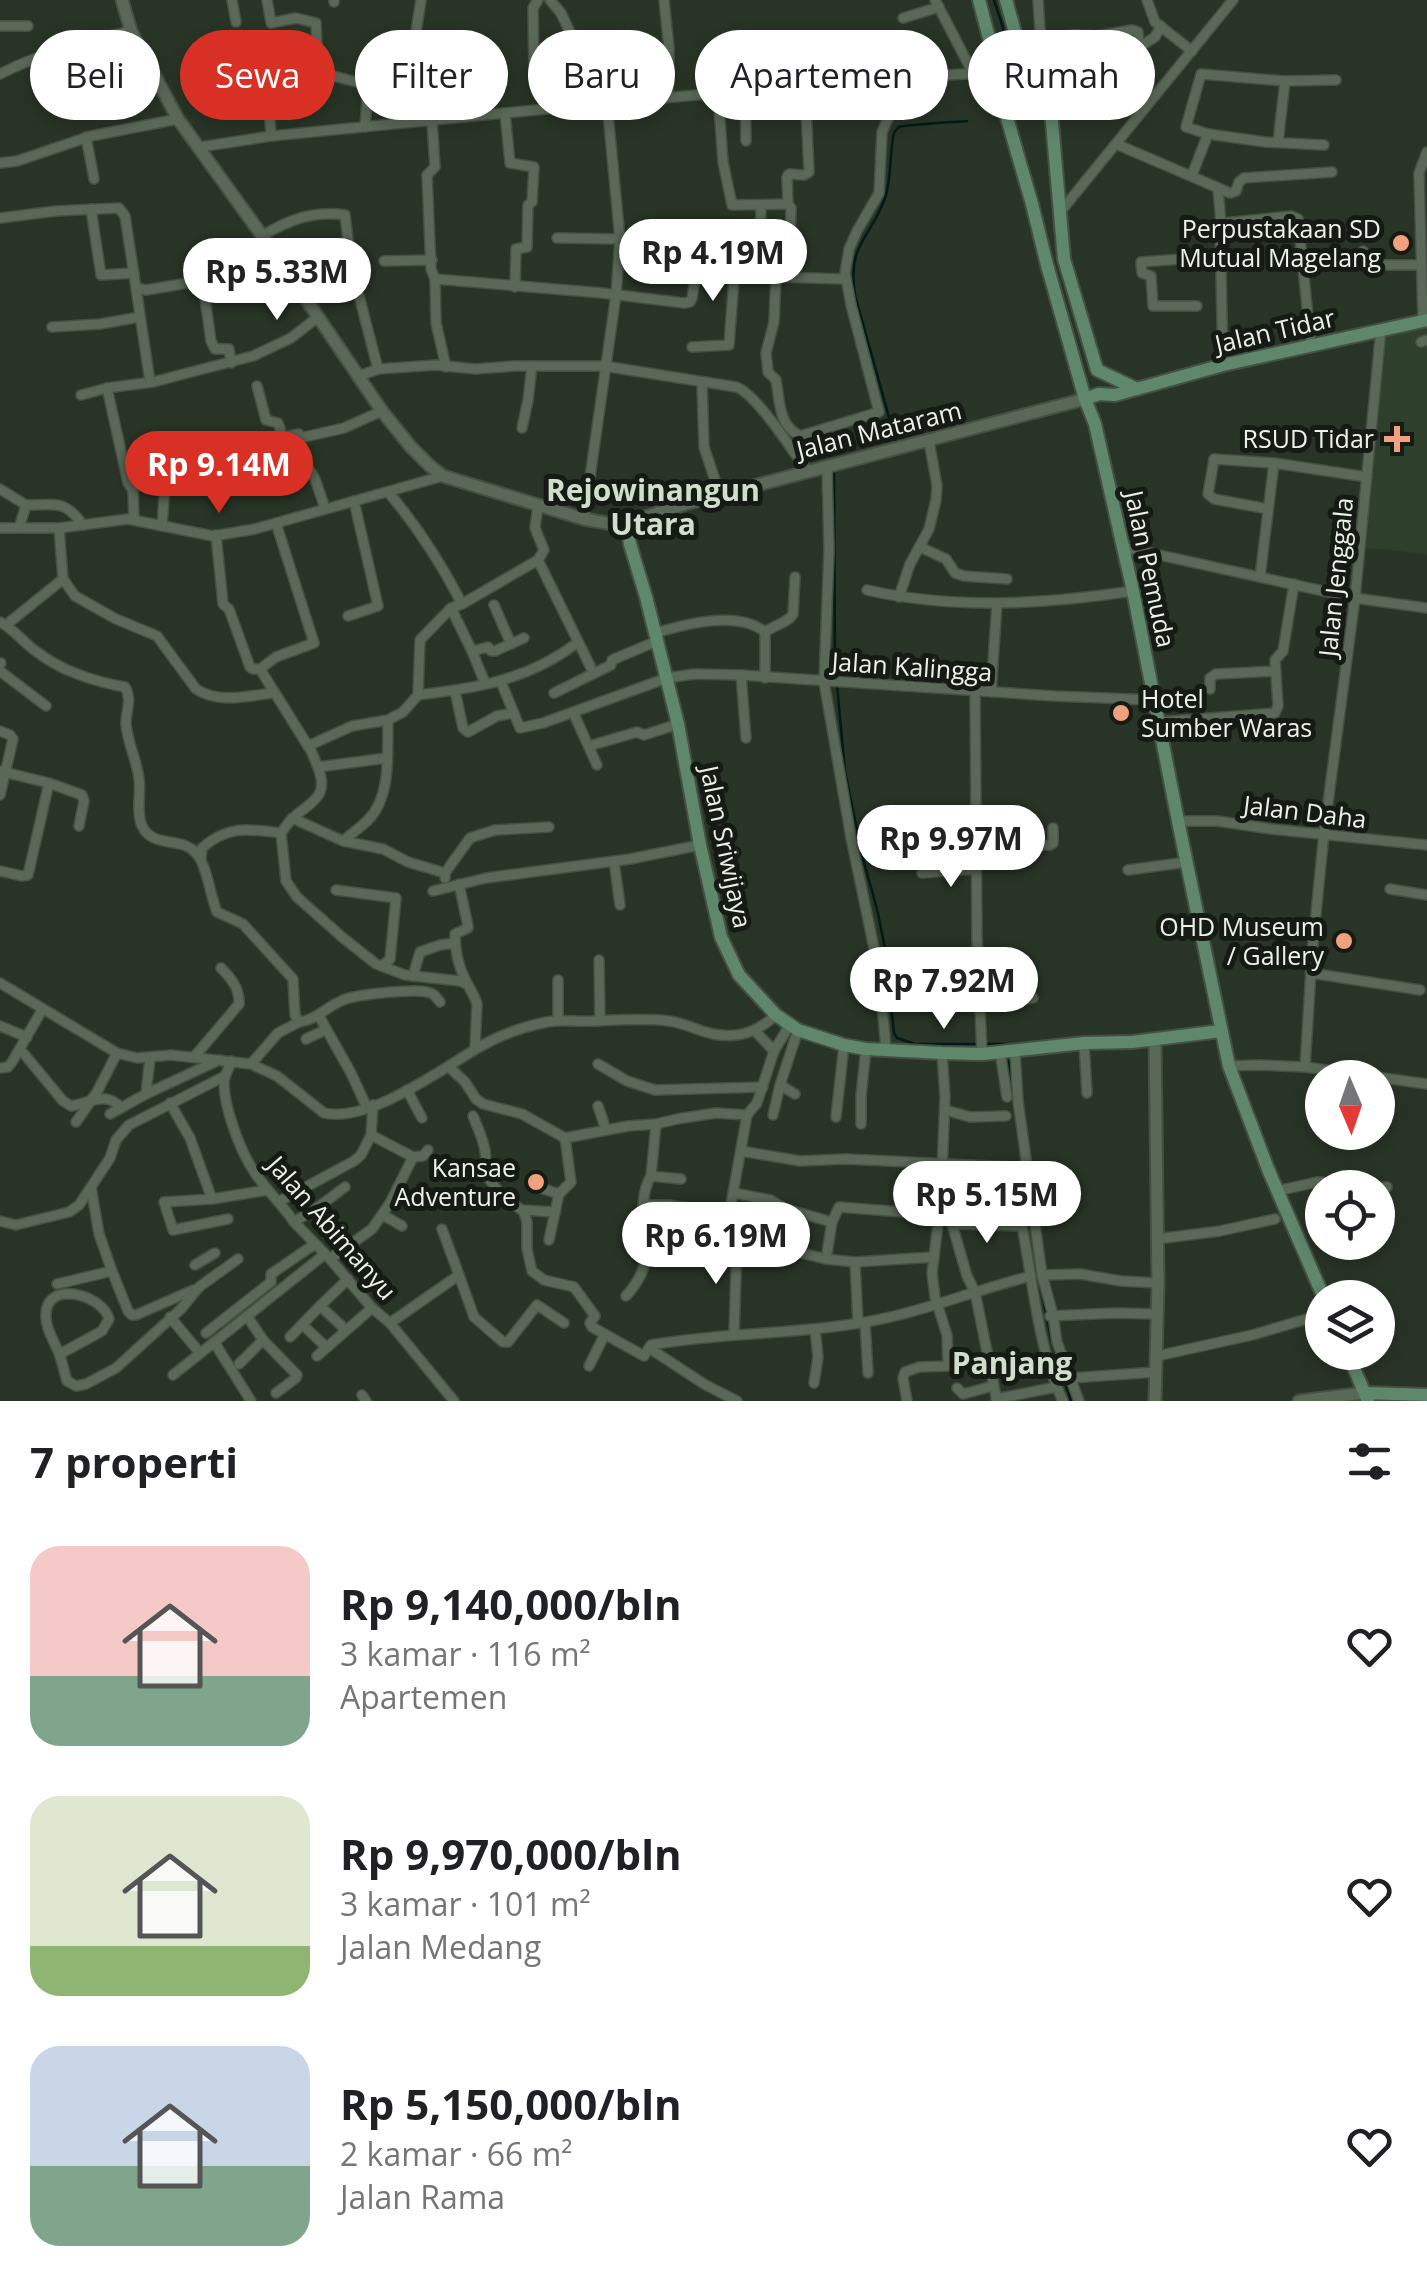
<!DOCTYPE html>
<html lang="id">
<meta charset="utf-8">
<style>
body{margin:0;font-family:"Open Sans",sans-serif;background:#f2f2f2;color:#202124;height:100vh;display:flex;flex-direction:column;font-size:38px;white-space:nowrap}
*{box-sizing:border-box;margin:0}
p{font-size:32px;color:#757577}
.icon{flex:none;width:55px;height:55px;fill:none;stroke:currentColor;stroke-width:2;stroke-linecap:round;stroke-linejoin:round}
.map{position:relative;height:1401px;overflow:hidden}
.drawer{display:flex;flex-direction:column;background:#fff;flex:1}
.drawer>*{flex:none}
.hud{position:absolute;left:30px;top:30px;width:1368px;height:90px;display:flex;gap:20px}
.needle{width:65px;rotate:178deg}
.tools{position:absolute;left:1305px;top:1060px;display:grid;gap:20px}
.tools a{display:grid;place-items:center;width:90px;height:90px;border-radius:50%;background:#fff;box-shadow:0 5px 15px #0003;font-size:50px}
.price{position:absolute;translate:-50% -85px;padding:0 22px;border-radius:35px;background:#fff;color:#222;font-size:32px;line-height:65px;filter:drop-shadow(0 2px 5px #0008)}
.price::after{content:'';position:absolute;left:50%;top:60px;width:30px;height:22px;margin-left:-15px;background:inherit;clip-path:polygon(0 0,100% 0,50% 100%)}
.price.selected{background:#d93025;color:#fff}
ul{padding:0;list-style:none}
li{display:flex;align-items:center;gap:30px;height:250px;padding:0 30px}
li span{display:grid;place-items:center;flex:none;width:280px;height:200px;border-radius:30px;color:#555}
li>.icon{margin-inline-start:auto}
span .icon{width:120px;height:120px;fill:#fffc;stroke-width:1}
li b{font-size:42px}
h2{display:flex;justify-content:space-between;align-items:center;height:120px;padding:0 30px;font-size:42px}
.tag{padding:0 35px;border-radius:45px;background:#fff;box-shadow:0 5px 15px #0003;font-size:35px;line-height:90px}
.tag.selected{background:#d93025;color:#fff}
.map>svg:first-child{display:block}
.built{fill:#2e3f2b}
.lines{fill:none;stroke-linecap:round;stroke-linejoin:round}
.stream{stroke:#001b16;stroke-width:2.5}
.minor-casing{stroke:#455043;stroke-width:12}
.tertiary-casing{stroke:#455043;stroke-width:15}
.secondary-casing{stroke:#455043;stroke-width:16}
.minor{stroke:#5a6857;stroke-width:9}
.tertiary{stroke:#5a6857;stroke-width:11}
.secondary{stroke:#5f876c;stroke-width:12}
.poi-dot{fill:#f2a17e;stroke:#151a14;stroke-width:4}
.labels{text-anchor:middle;stroke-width:10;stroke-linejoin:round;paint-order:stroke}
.poi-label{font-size:25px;fill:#ebf3e9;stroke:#151a14;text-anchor:end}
.street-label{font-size:25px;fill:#ebf3e9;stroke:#151a14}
.quarter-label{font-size:30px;font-weight:bold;fill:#cfdfcc;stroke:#151a14}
</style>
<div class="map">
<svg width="1427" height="1401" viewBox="0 0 1427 1401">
<rect width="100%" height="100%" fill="#283426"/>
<polygon class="built" points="1427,321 1427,554 1356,547 1377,331"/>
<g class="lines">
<g class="stream">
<path d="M994 0C1002 25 1026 89 1012 112"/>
<path d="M897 446 855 295C847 243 870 240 885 198 892 178 889 154 894 133 895 131 897 129 899 127 904 125 957 122 967 121"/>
<polyline points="835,678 834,471 849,467"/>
<polyline points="837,685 845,771 862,855 877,909 884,943 894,1033 897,1038 915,1044 979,1044"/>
<polyline points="987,1044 1006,1044 1006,1046"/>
<polyline points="1008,1054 1013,1091"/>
<polyline points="1041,1287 1051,1338 1071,1401"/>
</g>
<defs>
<g id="minor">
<polyline points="232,0 236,22"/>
<polyline points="267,0 271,23 296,18 316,23 318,72 368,85 365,127"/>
<polyline points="538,0 533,8 534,73 538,76 561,77 564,107"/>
<polyline points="550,0 561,13 588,71"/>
<polyline points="664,0 669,48 668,97"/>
<polyline points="935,0 974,75"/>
<polyline points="1038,0 1040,30 1049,69 1046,78"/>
<polyline points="1147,0 1155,22 1192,51"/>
<polyline points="334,2 334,0"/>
<polyline points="903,18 939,7"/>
<polyline points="0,26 28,26"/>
<polyline points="1042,39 1075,35 1097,36 1132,30 1138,32 1139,42 1144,44 1155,37 1161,26"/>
<polyline points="859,40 864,80"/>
<path d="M0 74C41 53 86 41 131 31"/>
<path d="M805 85 809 172 804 175 789 174 787 177 788 204 791 208 790 244 789 247H778L777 251 774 322 766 353 768 372 776 380C780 401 778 425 800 436L879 412 851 305 845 273 849 249 857 231 879 193 882 132 890 114 887 79"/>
<polyline points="745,90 746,141"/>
<polyline points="718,93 723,162 732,205 788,204"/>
<polyline points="505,113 510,163 534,167 532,202 528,205 527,247 516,249 515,287"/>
<polyline points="432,120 435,167 427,175 431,269 435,279 436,323 446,367"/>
<polyline points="414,122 416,32 421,0"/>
<polyline points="1208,134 1186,127 1201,74 1285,81 1336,80"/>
<path d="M271 136C270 110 261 66 278 47L317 45"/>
<polyline points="86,137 94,179"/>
<polyline points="1278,142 1285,81"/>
<polyline points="1116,144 1230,193 1236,191 1239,182 1244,178 1332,172"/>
<polyline points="200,147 271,136 607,103 864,80 998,72"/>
<polyline points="0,163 17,161 91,136 178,119"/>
<polyline points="1192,175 1208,134 1265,142 1324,145"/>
<polyline points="1218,188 1221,224"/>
<polyline points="91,209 101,275 134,273"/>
<polyline points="1061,211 1233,0"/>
<polyline points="0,218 56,211 119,208 125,216 136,288 146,290 224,277 276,255"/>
<path d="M262 236C288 220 314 210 345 215L351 265 378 369"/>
<polyline points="557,238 620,239"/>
<polyline points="760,250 761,205"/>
<polyline points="1363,251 1367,265 1421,265"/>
<polyline points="384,261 432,260"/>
<polyline points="776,277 845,279"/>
<polyline points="209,279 210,291 205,299 211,341 215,349 229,349 231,363"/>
<polyline points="435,279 602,293 684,303 690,302 692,298 698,260 728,262 735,265 729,345 692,347"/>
<polyline points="136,288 150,382"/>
<polyline points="1197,306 1153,306 1151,276 1142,273 1141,262 1222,256"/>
<polyline points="1423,320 1419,173 1427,152"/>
<polyline points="52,327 100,324 140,317"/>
<polyline points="1421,342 1427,340"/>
<polyline points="1223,365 1220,226 1223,223 1291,216 1298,219 1311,345"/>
<path d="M359 376 378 369 436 365 475 369 515 366H604L736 387C757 394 793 452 808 472"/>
<polyline points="702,382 704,447 720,495"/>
<polyline points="257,386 266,420 278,423 283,437 299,434 303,459 315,479 325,508"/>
<polyline points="81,395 107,388"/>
<polyline points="522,428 528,400 532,366"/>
<polyline points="300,438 344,428 382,411"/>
<polyline points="158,458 160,474 165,485 162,526"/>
<polyline points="827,467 829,550 824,682 851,838 879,972 886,1049"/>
<polyline points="0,489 26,505 19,528"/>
<path d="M388 492C418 527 441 563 462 604"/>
<path d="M26 505C56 505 64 499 83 525"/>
<polyline points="1268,509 1214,499 1208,494 1214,459 1274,463"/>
<polyline points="584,519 616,295 620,239 607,103"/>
<polyline points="134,520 133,490 128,483 107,388 153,382 253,356 291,338 318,317"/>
<polyline points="276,523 314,643 276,657 260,669 308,746 352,726 388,720 403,712 418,695 420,640 451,608 462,604 538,560 593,672"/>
<polyline points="0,528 59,528 128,519 213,536 255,529 443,476"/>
<path d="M59 528 63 579 75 596 116 619 157 636 196 689C219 704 247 696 273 693"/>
<polyline points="216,535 223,604 229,609 250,667 253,669 260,669"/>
<polyline points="920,547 946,559 955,573 964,576 1007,579"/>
<polyline points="1123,547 1355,598 1427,608"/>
<polyline points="538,560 544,550 535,528 538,506"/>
<polyline points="1260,577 1274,463 1367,477"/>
<path d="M867 590C954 610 1046 604 1133 591"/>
<polyline points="899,597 910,564 929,529 936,500 937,486 929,441"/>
<polyline points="494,605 511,644"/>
<polyline points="451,608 472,651 485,683"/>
<polyline points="348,616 378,606 354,501"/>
<path d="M0 622C15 630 24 643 37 652 61 671 96 682 125 687 133 701 125 711 126 725 128 744 137 761 139 779 141 793 136 813 142 826 153 849 182 836 196 853 207 865 210 895 217 912L243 924 293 979 295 1015 299 1022C316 1020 325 1008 341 1001 354 994 413 989 427 992 435 994 435 996 440 1002"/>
<polyline points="6,625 63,579"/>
<path d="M655 633C686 624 738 610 765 632"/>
<polyline points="472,651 488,647 491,651 495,651 524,638"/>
<polyline points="0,664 1,663"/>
<polyline points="0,671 46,706"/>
<polyline points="741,675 746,738"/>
<path d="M765 678V632C774 625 788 623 793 614L795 577"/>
<polyline points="501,682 520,728 543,723 667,678 694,674 741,675 1054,696 1155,700"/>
<polyline points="1210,689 1210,678 1216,674 1276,671"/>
<polyline points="455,691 463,728 468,732 497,716 513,713"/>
<polyline points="975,691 977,938 982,1054"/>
<polyline points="991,692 997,603"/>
<polyline points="554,693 611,665 612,660 657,641"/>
<path d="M418 695C478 688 528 680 577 643"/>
<polyline points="573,712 597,765"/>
<polyline points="1159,722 1275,713 1278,706 1275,660 1283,651 1294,584"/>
<polyline points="0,731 10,735 13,739 0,795"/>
<path d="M308 746C313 753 315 760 318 768 331 799 307 803 291 820 287 824 284 829 281 833L286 881 297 897 342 937 376 964 405 975 460 981 466 984"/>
<polyline points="589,746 637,732 644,735 678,724"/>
<polyline points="318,767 387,758"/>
<polyline points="0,771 49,783 82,795 84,801 79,826"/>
<path d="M292 818 343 841C351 834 360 828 368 820 392 796 387 752 388 720"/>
<polyline points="1178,821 1217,821 1271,829 1427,845"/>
<polyline points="343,841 383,849 408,862 445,873 445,878"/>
<polyline points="976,845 1050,845 1053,843 1053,828"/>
<path d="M201 859 202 848C228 825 248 829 281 833"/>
<polyline points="614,861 620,905"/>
<polyline points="1128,870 1187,862"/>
<polyline points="0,871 22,876 28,875 49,783"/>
<polyline points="445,873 470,838 495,830 549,827"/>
<polyline points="922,873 976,869"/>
<path d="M459 884 468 926V928L455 934C455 950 458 965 465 979 469 988 474 994 477 1004L475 1049"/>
<polyline points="1390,889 1427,895"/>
<polyline points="336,890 396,898 390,959 382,966"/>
<polyline points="433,891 486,878 630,859 700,845"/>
<polyline points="599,960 600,1020"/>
<polyline points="1311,973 1420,990"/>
<polyline points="413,976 420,952 440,945 455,943"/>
<polyline points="558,980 558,1020"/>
<path d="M0 983 117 1053 137 1058 171 1055 251 1064 277 1076 324 1113C368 1123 439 1071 476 1049 499 1035 522 1027 547 1022 563 1019 578 1022 593 1021 618 1020 645 1018 669 1021 685 1023 698 1031 713 1034 739 1039 757 1032 776 1015"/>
<polyline points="981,1002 1019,1001 1033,998"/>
<polyline points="319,1016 351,1073 367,1108"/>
<polyline points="0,1026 27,1037"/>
<polyline points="306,1039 325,1030"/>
<polyline points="1084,1043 1087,1093"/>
<path d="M20 1049 63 1101 71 1106C91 1103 106 1090 121 1108"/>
<polyline points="774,1051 789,1026"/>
<polyline points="1015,1051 1018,1101 1042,1275 1053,1315 1057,1342 1079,1401"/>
<polyline points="1000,1052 1007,1097"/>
<polyline points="942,1053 945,1097 941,1197 952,1224 967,1276 975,1292 997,1401"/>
<path d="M195 1056 239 1004C240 989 231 978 221 968"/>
<path d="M231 1061C231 1062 226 1075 225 1076 220 1100 241 1153 255 1173 266 1190 282 1204 294 1222L330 1259 372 1308 390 1323 454 1401"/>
<polyline points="251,1064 278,1033 299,1022"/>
<polyline points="598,1064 627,1081 655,1090 763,1087"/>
<polyline points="1229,1066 1260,1065 1305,1067 1427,1084"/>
<polyline points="449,1067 465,1082 476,1099 483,1104 522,1114 565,1138 628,1126 656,1124 677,1119 716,1113 747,1115"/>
<polyline points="1305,1067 1312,954 1324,833 1355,598 1381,329"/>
<polyline points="0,1068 8,1067 12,1062 42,1010"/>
<polyline points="780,1085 795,1094"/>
<polyline points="407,1090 422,1118"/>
<polyline points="146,1094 150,1058"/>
<polyline points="170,1103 190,1138 212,1199"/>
<polyline points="373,1105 371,1135 413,1157 423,1156 428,1150"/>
<polyline points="598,1106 606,1130"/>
<polyline points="945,1110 970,1117 1006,1116"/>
<polyline points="110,1114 146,1094 219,1060"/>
<polyline points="773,1115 780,1085 798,1030"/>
<path d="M473 1116C480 1133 491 1156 483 1172L502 1195 524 1212 527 1222V1249L532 1271 544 1280 574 1287 595 1316 590 1323 592 1327 644 1356 649 1348"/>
<polyline points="836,1117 844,1045"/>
<polyline points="76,1122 97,1092 117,1053"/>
<polyline points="861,1124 861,1096 866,1049"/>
<polyline points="741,1151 800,1161 846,1159 1013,1167"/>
<polyline points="651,1176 681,1179"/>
<polyline points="538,1187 559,1194 571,1182 565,1138"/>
<polyline points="1378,1188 1387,1187"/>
<polyline points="1277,1191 1317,1182 1322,1182 1328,1188"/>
<polyline points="734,1193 770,1200 786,1209 832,1222"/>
<polyline points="280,1201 354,1161 361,1155 371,1135"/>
<polyline points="644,1205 669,1205 729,1215"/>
<polyline points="522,1210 555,1212"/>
<polyline points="383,1215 402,1226"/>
<polyline points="228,1219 173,1230 164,1202 212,1199 268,1190"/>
<polyline points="0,1221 16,1225 69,1212 79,1205 91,1187"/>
<polyline points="294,1222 321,1205 345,1187"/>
<path d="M952 1224 1022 1226C1033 1282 1038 1350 1063 1401"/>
<polyline points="725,1238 747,1115 757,1103 774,1051 756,1032"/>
<polyline points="1157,1239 1220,1231 1275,1219"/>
<polyline points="549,1240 559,1194"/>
<polyline points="648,1246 702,1247 704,1237 760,1243 826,1259 855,1262 934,1257"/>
<polyline points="330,1259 372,1229 390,1203 413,1157"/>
<polyline points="826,1259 832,1222 839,1207 940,1215"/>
<polyline points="855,1262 858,1323"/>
<polyline points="195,1265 215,1253"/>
<polyline points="112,1271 99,1234 91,1187 110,1158 116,1140 129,1125 225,1076"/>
<polyline points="459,1275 474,1317 503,1342 508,1342 537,1305 564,1323"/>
<polyline points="1042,1275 1080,1274 1121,1281 1158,1283"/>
<polyline points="57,1284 112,1271 128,1311 132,1315 136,1315 193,1290"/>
<path d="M626 1296C640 1281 646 1266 648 1246L643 1241C643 1220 640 1194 651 1176L656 1124"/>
<polyline points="320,1306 348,1279"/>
<polyline points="247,1316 263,1340 297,1375 296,1378 276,1393"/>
<polyline points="1050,1316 1116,1313 1157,1314"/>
<polyline points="170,1317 200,1353"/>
<polyline points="865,1322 868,1373"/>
<polyline points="390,1323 459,1275 442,1229"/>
<polyline points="303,1325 326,1347"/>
<polyline points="206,1333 271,1282 271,1274 315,1244"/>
<polyline points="734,1335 737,1240"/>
<polyline points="290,1337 320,1306 346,1330"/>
<polyline points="214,1342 251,1401"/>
<path d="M60 1354 102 1331 109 1319C103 1295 47 1279 46 1314 45 1327 53 1339 58 1351 62 1360 64 1371 67 1381L76 1386 86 1384 116 1368 181 1309 199 1287 238 1259"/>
<polyline points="317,1356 372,1308"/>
<polyline points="1157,1356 1252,1335 1317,1316"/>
<polyline points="239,1364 263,1340"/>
<polyline points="589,1366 605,1334"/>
<polyline points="173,1375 325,1254"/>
<polyline points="1071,1378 1156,1372"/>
<polyline points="814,1383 818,1357 815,1329"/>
<polyline points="957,1388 963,1394 993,1386"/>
<polyline points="362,1395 366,1401"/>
<polyline points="996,1399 1056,1387"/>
<path d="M737 1401 704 1384 652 1350 649 1348 651 1345C722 1332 795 1335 866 1322 923 1312 975 1290 1031 1276"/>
<polyline points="907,1401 903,1378 905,1372 919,1367 948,1366 947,1335 935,1297 932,1273 941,1200"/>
</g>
<g id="tertiary">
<polyline points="122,0 131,31 178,119 276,255 382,411 410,446 430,466 443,476 584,519 612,524 627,523 685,504 1085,399"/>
<polyline points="1155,1040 1158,1283 1155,1401"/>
<polyline points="1299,1401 1365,1393"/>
</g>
<g id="secondary">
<polyline points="979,0 998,72 1007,118 1032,204 1047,265 1085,399 1095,424 1133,591 1178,821 1229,1066 1268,1169 1324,1298"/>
<polyline points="1006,0 1018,43 1046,78 1049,88 1064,259 1097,370 1135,388"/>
<polyline points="1085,399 1099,394 1115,395 1223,365 1427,320"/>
<polyline points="627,523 630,544 646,597 678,724 700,845 721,937 739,975 776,1015 798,1030 844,1045 866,1049 942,1053 982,1054 1084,1043 1132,1042 1221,1031"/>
<polyline points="1347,1352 1368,1401"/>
<polyline points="1365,1393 1427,1395"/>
</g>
</defs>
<use href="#minor" class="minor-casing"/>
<use href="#tertiary" class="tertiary-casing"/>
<use href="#secondary" class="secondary-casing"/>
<use href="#minor" class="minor"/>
<use href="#tertiary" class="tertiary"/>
<use href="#secondary" class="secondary"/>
</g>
<g class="poi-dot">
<circle cx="1401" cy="243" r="10"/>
<path d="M1392 424h10v10h10v10h-10v10h-10v-10h-10v-10h10z"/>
<circle cx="1121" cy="713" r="10"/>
<circle cx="1344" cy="941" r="10"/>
<circle cx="536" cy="1182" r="10"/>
</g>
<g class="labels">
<g class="poi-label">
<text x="1381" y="238">Perpustakaan SD<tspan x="1381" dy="29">Mutual Magelang</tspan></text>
<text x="1374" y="448">RSUD Tidar</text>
<text x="1141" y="708" text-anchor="start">Hotel<tspan x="1141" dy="29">Sumber Waras</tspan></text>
<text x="1324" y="936">OHD Museum<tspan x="1324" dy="29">/ Gallery</tspan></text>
<text x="516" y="1177">Kansae<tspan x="516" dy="29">Adventure</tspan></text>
</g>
<g class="street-label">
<text transform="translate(1275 331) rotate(-13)" y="9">Jalan Tidar</text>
<text transform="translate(879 430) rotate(-14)" y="9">Jalan Mataram</text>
<text transform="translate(1150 569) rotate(78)" y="9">Jalan Pemuda</text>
<text transform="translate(1336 577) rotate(-84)" y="9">Jalan Jenggala</text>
<text transform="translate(912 667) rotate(4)" y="9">Jalan Kalingga</text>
<text transform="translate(1305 812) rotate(7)" y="9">Jalan Daha</text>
<text transform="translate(726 847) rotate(78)" y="9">Jalan Sriwijaya</text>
<text transform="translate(332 1228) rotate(49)" y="9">Jalan Abimanyu</text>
</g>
<g class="quarter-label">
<text x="653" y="501">Rejowinangun<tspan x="653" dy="34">Utara</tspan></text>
<text x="1012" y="1374">Panjang</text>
</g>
</g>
</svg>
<div class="tools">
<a><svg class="needle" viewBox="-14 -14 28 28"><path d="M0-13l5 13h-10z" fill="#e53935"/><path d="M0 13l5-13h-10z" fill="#757577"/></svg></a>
<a><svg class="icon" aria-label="locate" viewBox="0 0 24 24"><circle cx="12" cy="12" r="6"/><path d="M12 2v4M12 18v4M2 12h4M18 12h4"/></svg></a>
<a><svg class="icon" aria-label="layers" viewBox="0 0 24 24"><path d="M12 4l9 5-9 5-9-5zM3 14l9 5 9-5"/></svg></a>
</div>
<b class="price" style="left:713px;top:304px">Rp 4.19M</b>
<b class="price" style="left:277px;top:323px">Rp 5.33M</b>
<b class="price selected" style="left:219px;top:516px">Rp 9.14M</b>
<b class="price" style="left:951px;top:890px">Rp 9.97M</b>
<b class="price" style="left:944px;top:1032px">Rp 7.92M</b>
<b class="price" style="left:987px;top:1246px">Rp 5.15M</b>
<b class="price" style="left:716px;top:1287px">Rp 6.19M</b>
<div class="hud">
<a class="tag">Beli</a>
<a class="tag selected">Sewa</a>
<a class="tag">Filter</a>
<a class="tag">Baru</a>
<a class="tag">Apartemen</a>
<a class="tag">Rumah</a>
</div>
</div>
<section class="drawer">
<h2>7 properti<svg class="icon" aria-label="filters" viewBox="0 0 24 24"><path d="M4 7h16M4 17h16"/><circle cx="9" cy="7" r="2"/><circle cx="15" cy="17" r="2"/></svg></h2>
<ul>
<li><span style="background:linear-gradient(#f6c9c9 65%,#7fa58c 0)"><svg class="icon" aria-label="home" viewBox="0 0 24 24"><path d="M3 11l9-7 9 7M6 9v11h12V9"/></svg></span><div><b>Rp 9,140,000/bln</b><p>3 kamar · 116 m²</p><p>Apartemen</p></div><svg class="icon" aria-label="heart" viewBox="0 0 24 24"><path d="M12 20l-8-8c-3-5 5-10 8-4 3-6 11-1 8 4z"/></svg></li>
<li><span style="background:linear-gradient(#dfe7d0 75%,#8fb573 0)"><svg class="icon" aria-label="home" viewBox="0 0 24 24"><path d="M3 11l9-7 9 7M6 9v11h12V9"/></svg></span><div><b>Rp 9,970,000/bln</b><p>3 kamar · 101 m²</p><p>Jalan Medang</p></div><svg class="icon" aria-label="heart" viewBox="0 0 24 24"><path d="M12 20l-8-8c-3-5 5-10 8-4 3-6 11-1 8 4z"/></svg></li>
<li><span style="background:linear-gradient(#c9d6e8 60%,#7fa58c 0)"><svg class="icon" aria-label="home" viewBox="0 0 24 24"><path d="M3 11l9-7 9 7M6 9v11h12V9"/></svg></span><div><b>Rp 5,150,000/bln</b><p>2 kamar · 66 m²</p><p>Jalan Rama</p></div><svg class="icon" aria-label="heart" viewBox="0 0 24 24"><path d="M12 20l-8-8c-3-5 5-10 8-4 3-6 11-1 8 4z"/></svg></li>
</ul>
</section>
